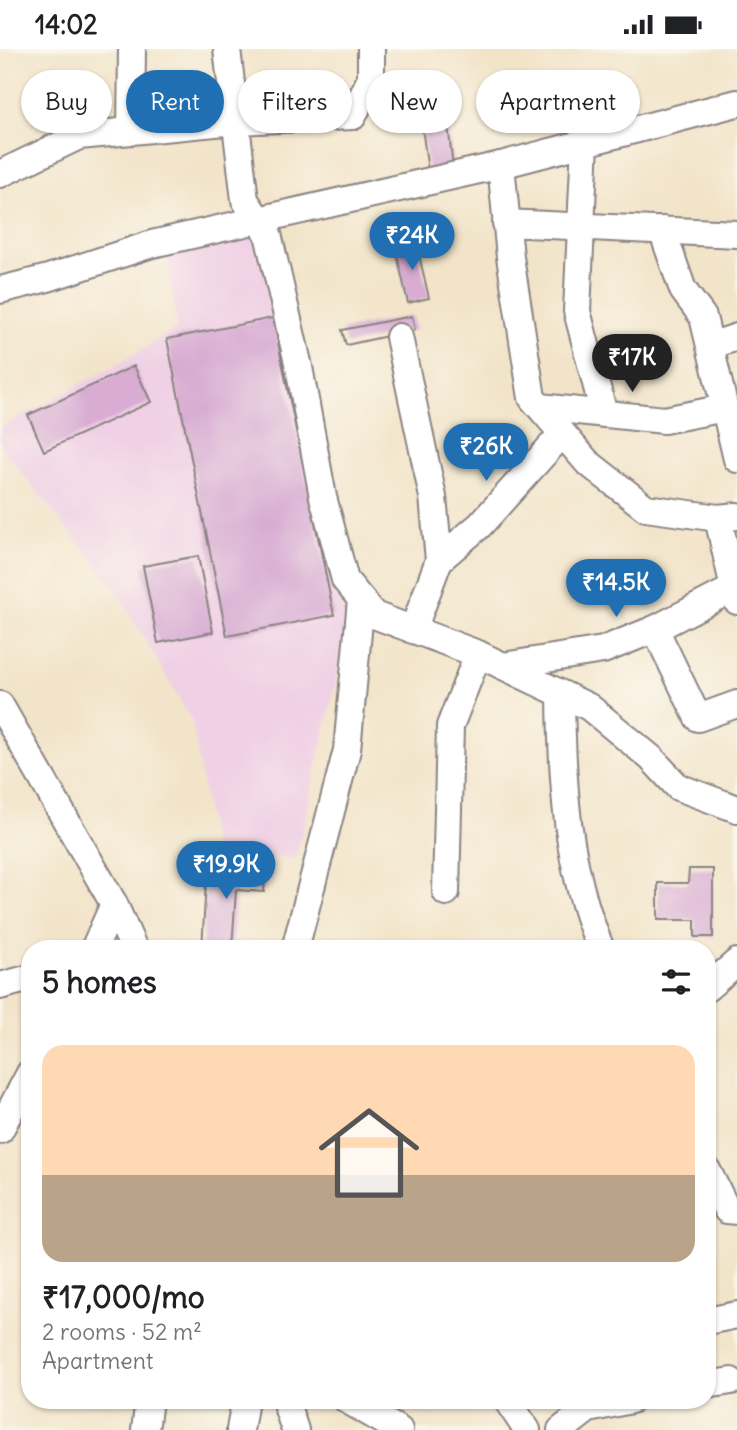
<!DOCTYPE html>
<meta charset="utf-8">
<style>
body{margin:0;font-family:Delius,sans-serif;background:#f6f6f6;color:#202124;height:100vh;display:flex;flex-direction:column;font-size:26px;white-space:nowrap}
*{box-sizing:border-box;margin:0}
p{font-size:23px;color:#757577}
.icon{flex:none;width:38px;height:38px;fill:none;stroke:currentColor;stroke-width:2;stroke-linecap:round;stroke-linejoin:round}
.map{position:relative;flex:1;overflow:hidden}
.details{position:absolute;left:21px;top:891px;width:695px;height:469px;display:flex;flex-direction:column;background:#fff;border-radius:28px;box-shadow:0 2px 5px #0004}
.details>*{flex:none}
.banner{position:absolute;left:21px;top:21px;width:696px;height:63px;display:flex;gap:14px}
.price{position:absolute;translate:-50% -60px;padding:0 16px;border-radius:24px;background:#1f6fb2;color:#fff;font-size:23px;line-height:46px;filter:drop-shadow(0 2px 4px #0008)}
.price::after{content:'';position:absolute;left:50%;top:42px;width:21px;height:16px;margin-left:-10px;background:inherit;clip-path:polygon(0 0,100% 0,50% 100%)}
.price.selected{background:#222;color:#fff}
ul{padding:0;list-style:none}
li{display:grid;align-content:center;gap:14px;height:371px;padding:0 21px}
li span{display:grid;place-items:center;height:217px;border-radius:21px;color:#555}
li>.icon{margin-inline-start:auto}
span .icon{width:126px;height:126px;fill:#fffc;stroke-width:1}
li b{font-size:30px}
h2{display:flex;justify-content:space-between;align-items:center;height:84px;padding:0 21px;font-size:30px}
.pill{padding:0 24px;border-radius:32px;background:#fff;box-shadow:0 2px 5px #0004;font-size:24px;line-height:63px}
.pill.selected{background:#1f6fb2;color:#fff}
.status{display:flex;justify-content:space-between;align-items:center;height:49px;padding:0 35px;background:#fff;direction:ltr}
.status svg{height:19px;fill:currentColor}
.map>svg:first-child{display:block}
.built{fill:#f0d0e5}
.building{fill:#d8acd3}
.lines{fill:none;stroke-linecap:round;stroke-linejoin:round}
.minor-casing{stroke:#8a8382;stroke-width:30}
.minor{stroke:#fff;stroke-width:26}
</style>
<div class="status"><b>14:02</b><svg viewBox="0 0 49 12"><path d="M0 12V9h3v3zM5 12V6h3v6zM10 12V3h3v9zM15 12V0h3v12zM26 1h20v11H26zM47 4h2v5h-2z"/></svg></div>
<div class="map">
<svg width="737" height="1381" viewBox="0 0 737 1381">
<rect width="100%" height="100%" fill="#fbf7ec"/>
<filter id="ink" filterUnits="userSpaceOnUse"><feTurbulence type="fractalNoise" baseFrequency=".0143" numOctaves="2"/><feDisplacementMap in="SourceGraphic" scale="14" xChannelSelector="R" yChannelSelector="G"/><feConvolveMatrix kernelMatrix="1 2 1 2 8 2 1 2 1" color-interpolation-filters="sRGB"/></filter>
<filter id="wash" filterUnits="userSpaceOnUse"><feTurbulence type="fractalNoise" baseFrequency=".00686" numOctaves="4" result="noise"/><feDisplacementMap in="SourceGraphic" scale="28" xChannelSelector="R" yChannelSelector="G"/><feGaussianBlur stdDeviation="1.57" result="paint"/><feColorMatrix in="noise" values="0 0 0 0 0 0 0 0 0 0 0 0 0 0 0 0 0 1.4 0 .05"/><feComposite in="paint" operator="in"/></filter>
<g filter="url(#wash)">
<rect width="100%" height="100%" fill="#f2e4c9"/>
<polygon class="built" points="257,183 276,250 345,571 342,605 296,809 214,805 192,672 115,539 0,397 0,379 135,305 177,279 167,207"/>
<g id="blocks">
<g class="building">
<polygon points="446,60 453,118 428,122 420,64 429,63 431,76 434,76 432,62"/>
<polygon points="416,193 429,249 408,254 395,197"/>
<polygon points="412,267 415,281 346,296 342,281"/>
<polygon points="273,269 334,566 227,587 167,290"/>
<polygon points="134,317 151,353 44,402 28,366"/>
<polygon points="198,507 213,583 158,594 143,517"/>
<polygon points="207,816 266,819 264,843 236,841 232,900 202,900"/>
<polygon points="689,820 713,820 713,888 695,888 695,871 658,871 658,834 688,834"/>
</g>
</g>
</g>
<g filter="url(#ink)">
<use href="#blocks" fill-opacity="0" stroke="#8a8382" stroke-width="2"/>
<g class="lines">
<defs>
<g id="minor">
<polyline points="227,0 245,151 268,185 299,318 323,448 345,531 374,566 478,605 589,658 651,709 678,738 737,760"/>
<polyline points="131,82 132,0"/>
<polyline points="585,94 577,262 604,365"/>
<polyline points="501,116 510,208 532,349 587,413 646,459 718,469 737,467"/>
<polyline points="0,125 79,87 236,72 353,67 371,29 371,0"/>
<polyline points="506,174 737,185"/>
<polyline points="662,181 683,241 703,268 737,410"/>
<polyline points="0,241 48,229 152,195 501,116 737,54"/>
<polyline points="399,288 433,448 439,511 413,581"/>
<polyline points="710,297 737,288"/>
<polyline points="540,358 664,371 725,359"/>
<polyline points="718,469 737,552"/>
<polyline points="439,511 480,476 562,385"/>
<polyline points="655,580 698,669 737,655"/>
<polyline points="503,617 603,601 655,580 734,539"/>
<path d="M561 645C562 732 566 818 601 900"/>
<polyline points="0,656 114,855 134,900"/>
<polyline points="446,843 450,677 478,605"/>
<polyline points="94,900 114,855"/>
<polyline points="295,900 347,701 361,551"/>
<polyline points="0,937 30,929"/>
<polyline points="707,939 737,913"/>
<polyline points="0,1081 30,1024"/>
<polyline points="707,1121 727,1161 737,1162"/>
<polyline points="707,1272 737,1266"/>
<polyline points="707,1336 731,1332"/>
<polyline points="285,1351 295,1381"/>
<polyline points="347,1351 399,1381"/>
<polyline points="507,1351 527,1381"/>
<polyline points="145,1381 149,1351"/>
<polyline points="240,1381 245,1351"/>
<polyline points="561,1381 588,1360 631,1351"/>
</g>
</defs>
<use href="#minor" class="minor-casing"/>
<use href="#minor" class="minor"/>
</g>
</g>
</svg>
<b class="price" style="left:412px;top:223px">₹24K</b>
<b class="price selected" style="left:632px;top:345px">₹17K</b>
<b class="price" style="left:486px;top:434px">₹26K</b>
<b class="price" style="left:616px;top:570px">₹14.5K</b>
<b class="price" style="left:226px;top:852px">₹19.9K</b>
<div class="banner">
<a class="pill">Buy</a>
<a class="pill selected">Rent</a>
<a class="pill">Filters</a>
<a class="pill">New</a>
<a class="pill">Apartment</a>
</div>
<section class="details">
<h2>5 homes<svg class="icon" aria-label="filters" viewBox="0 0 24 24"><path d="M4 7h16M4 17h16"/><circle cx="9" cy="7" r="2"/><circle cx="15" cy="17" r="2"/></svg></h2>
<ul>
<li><span style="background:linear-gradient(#ffd9b3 60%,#b9a48a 0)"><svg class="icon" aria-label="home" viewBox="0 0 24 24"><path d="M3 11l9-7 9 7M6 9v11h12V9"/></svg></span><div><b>₹17,000/mo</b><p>2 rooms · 52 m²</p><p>Apartment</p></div></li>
</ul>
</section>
</div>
